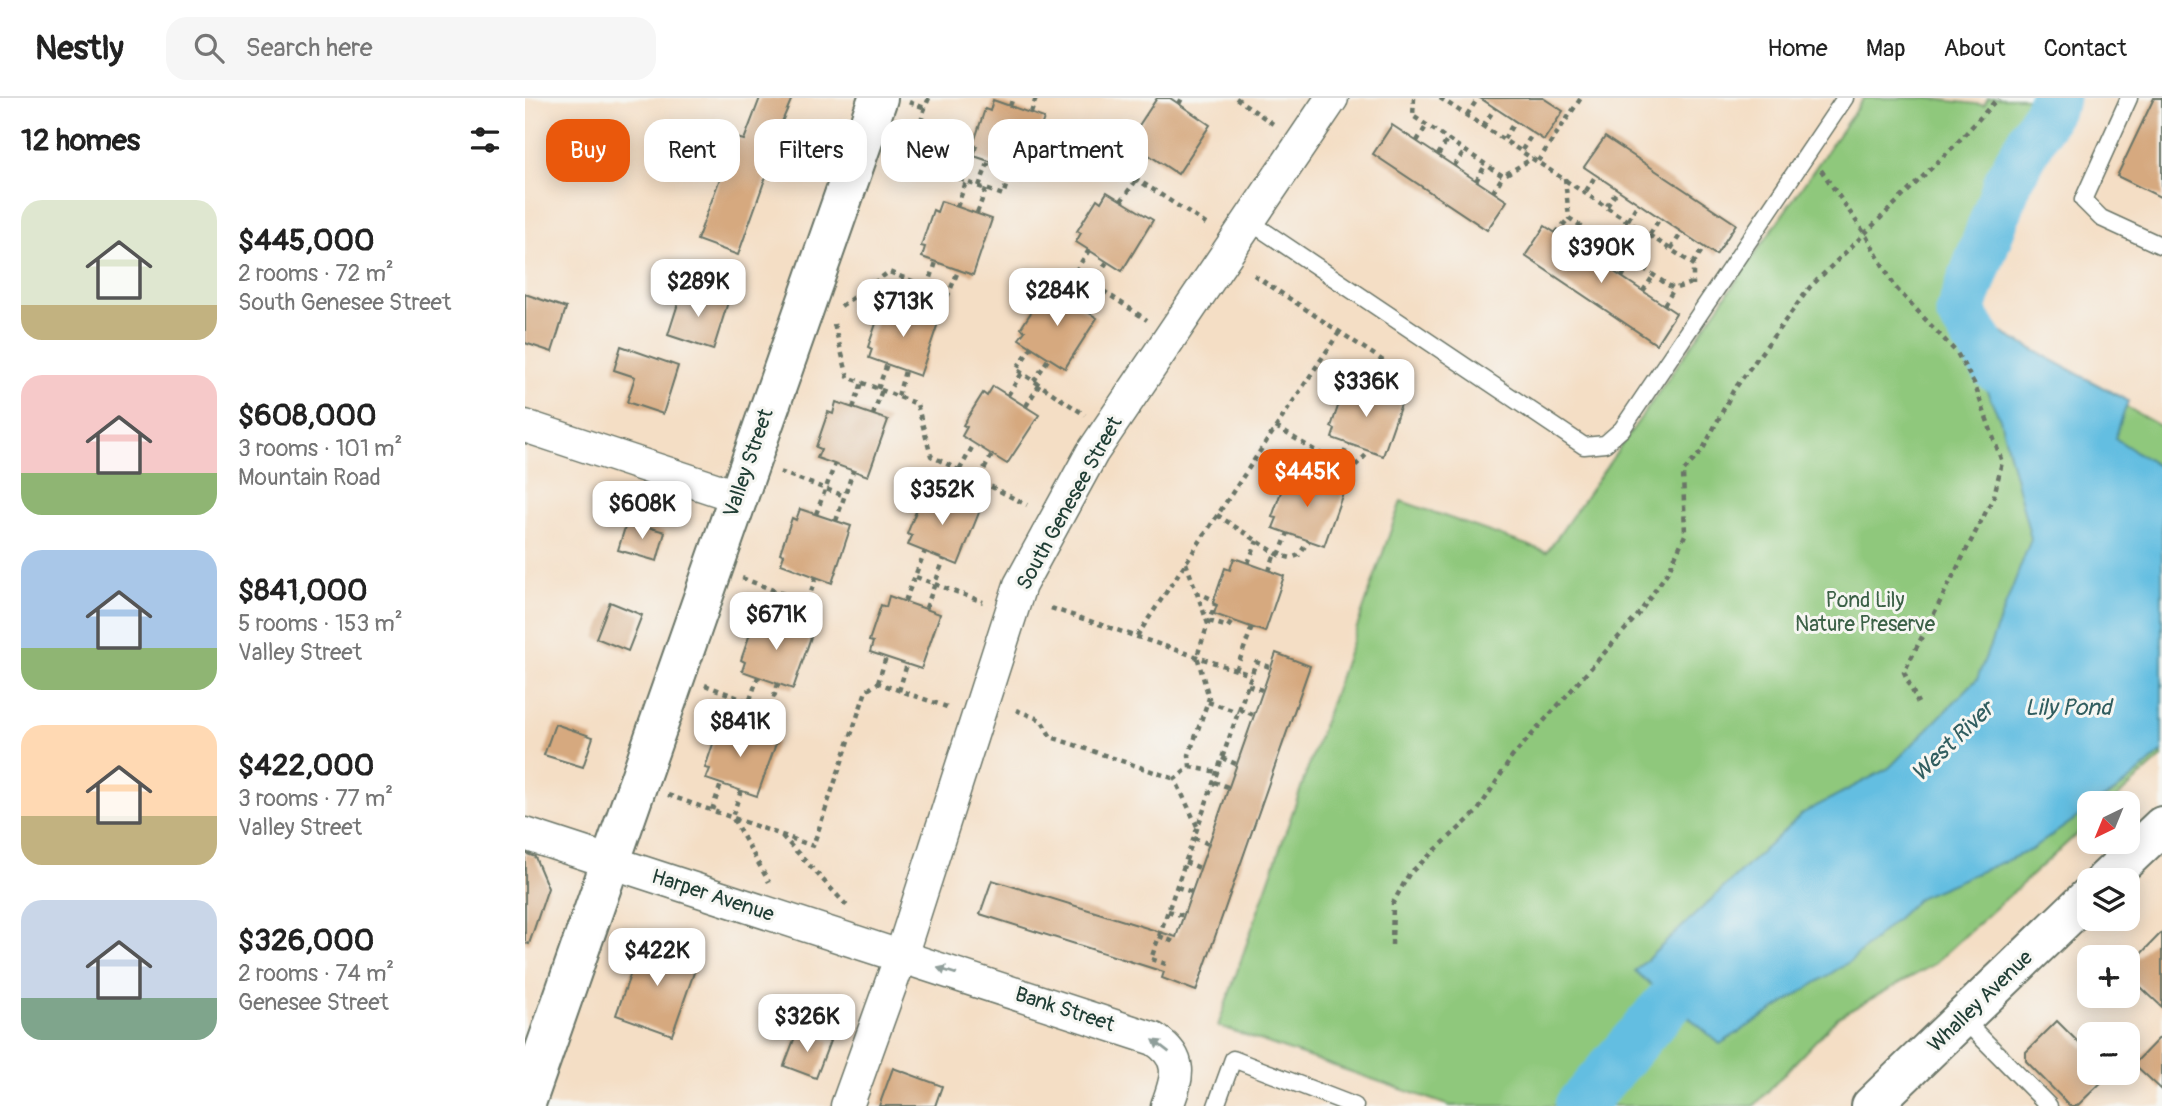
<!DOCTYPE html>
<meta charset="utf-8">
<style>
body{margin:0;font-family:Pangolin,sans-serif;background:#f6f6f6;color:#222;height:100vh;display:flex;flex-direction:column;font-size:26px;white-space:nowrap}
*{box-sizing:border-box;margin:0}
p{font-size:23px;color:#767676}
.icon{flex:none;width:38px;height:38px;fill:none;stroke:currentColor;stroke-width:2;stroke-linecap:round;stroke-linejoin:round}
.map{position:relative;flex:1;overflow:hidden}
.side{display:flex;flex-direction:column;background:#fff;width:525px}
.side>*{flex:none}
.hud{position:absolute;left:21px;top:21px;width:665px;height:63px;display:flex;gap:14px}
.needle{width:46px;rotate:223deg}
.fabs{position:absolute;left:1552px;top:693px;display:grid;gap:14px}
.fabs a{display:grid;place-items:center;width:63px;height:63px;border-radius:14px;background:#fff;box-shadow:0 4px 18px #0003;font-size:35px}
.price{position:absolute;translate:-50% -60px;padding:0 16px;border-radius:14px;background:#fff;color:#222;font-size:23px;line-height:46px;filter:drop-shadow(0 2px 4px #0008)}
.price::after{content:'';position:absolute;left:50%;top:42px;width:21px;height:16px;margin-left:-10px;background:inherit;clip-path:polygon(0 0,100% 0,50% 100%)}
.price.current{background:#ea580c;color:#fff}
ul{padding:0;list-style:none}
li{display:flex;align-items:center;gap:21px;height:175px;padding:0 21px}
li span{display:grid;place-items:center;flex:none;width:196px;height:140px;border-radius:21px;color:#555}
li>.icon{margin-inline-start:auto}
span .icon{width:84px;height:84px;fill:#fffc;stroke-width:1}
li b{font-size:30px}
h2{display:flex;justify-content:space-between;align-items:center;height:84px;padding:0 21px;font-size:30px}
.tag{padding:0 24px;border-radius:21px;background:#fff;box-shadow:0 4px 18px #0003;font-size:24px;line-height:63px}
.tag.current{background:#ea580c;color:#fff}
header{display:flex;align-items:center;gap:42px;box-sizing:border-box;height:98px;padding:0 35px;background:#fff;border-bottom:2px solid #e0e0e0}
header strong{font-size:33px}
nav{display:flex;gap:38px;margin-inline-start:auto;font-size:24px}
.search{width:490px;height:63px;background:#f6f6f6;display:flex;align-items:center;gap:18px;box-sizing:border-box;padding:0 24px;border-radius:21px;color:#767676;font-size:26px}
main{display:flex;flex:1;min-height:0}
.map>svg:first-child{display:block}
.green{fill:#8fc87c;stroke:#578258;stroke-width:2}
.water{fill:#63bee1;stroke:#417e8a;stroke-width:2}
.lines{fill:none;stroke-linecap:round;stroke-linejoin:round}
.river{stroke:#63bee1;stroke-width:49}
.building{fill:#d6a97f}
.service-casing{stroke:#6a7567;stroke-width:19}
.minor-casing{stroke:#6a7567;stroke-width:35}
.tertiary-casing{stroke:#6a7567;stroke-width:42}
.primary-casing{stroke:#6a7567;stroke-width:42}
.path{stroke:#6a7567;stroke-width:4.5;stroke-dasharray:5 5;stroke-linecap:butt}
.service{stroke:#fff;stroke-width:16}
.minor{stroke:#fff;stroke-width:32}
.tertiary{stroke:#fff;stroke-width:38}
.primary{stroke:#fff;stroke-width:38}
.oneway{fill:#8f9e9a}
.labels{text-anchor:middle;stroke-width:6;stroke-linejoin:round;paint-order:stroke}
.street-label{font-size:21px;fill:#1f3d34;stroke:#f6f6f2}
.park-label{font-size:21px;fill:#3b6046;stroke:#f6f6f2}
.water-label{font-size:23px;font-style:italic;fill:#305d5f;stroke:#f6f6f2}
</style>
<header>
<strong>Nestly</strong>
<div class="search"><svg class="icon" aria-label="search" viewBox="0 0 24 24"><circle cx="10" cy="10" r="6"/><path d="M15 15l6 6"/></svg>Search here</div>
<nav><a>Home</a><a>Map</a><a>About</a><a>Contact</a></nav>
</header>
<main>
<section class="side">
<h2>12 homes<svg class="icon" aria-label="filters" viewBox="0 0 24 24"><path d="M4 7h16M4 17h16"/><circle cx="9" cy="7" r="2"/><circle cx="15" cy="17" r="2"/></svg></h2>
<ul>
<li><span style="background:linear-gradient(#dfe7d0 75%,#c2b280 0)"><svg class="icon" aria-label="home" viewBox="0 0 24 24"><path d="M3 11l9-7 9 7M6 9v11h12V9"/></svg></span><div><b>$445,000</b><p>2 rooms · 72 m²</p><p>South Genesee Street</p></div></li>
<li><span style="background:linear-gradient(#f6c9c9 70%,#8fb573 0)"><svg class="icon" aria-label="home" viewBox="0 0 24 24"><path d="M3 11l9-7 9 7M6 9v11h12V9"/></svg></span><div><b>$608,000</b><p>3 rooms · 101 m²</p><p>Mountain Road</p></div></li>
<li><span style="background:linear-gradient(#a9c7e8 70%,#8fb573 0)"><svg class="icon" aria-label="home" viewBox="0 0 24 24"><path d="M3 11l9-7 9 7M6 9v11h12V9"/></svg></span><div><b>$841,000</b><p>5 rooms · 153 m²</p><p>Valley Street</p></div></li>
<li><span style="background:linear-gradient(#ffd9b3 65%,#c2b280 0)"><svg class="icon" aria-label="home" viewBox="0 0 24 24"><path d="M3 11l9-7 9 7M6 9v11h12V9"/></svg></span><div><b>$422,000</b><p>3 rooms · 77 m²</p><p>Valley Street</p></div></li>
<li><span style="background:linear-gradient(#c9d6e8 70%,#7fa58c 0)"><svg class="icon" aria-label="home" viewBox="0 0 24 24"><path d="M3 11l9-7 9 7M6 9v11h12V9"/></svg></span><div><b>$326,000</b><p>2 rooms · 74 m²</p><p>Genesee Street</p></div></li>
</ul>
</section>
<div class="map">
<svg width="1637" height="1008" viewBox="0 0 1637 1008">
<rect width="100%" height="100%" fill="#f6f6f2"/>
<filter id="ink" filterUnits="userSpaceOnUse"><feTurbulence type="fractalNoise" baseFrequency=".0143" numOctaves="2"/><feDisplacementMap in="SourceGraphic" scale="14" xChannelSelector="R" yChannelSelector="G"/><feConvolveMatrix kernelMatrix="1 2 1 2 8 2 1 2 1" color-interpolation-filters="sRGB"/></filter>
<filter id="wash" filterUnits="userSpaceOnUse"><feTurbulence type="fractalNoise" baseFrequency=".00686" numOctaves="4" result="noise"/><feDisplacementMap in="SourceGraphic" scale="28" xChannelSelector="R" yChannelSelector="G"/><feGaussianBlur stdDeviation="1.57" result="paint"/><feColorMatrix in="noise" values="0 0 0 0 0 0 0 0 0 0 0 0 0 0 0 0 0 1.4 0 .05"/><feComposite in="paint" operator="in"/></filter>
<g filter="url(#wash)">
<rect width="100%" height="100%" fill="#f4dec5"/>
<polygon class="green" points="1339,0 1400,0 1459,7 1463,0 1545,0 1418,205 1637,329 1637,659 1586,705 1564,705 1564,725 1408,867 1313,919 1229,1008 925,1008 693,928 876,403 1022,454"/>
<path class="water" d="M1420 204 1603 303 1590 340 1637 371V654C1621 667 1584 705 1564 705V711L1506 752 1395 799 1327 862 1195 946 1110 873 1278 715 1364 670 1452 581 1506 441 1475 321Z"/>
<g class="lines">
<g class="river">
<polyline points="1471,270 1435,214 1484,81 1530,0"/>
<polyline points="1054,1008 1151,896 1193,858"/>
</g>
</g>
<g id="blocks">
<g class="building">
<polygon points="235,0 267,0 245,52 250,53 213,157 172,142 197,75 184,67 196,36 219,42"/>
<polygon points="632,0 645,0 685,27 653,76 607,46 613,38 609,35"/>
<polygon points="955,0 1018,0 1038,13 1019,42"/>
<polygon points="1629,0 1637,0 1637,100 1592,78"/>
<polygon points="468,2 519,20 500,75 449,58 452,48 448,47 460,11 465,13"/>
<polygon points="867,27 982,103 962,132 848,56"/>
<polygon points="1080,39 1211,126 1191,157 1059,69"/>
<polygon points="582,94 628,122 597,173 551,144 556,135 552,133 572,101 576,104"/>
<polygon points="416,103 467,121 448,177 397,159 400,149 396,148 408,112 412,114"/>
<polygon points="1020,128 1151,215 1131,246 1000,158"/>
<polygon points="158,190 203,204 188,252 143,237"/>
<polygon points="526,191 572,220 540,270 494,241 500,233 496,230 516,199 520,201"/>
<polygon points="0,196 41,210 27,254 0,245"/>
<polygon points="363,204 414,222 395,278 344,260 347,251 343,249 355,214 359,215"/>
<polygon points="96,248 153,268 138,316 102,304 110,279 89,272"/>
<polygon points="826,285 877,303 858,358 807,340 810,331 806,329 818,294 822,296"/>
<polygon points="468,288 514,317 482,366 437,338 442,329 438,327 458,295 462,298"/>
<polygon points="311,304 363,322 343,378 292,360 296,351 291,349 303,314 308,316"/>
<polygon points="768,374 819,392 799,448 748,430 752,420 747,419 760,383 764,385"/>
<polygon points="405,392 455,412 433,467 383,447 387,438 382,436 396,401 400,403"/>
<polygon points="275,411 326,428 307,485 256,466 259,457 255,455 267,420 271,422"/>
<polygon points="102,423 140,434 132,463 93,452"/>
<polygon points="709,460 759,478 740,534 689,516 692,507 688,505 700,470 705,472"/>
<polygon points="364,498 415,516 396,571 345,554 348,544 344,543 356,507 361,509"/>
<polygon points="85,504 117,517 103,553 71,540"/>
<polygon points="236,518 287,536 268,591 217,573 220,564 216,562 228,527 232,529"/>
<polygon points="751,555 785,568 671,893 637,880 639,874 455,816 467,782 651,839"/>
<polygon points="201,625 252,643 232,698 181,681 185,671 180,670 192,634 197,636"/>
<polygon points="30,626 68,639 58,669 19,657"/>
<polygon points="0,755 10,759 23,790 4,846 0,845"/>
<polygon points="1637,834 1637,909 1603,877 1603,869"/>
<polygon points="117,843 173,863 147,937 91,917"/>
<polygon points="1532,923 1564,955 1564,975 1586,975 1552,1008 1545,1008 1501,963 1501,954"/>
<polygon points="273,931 305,943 291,980 259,968"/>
<polygon points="1637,937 1637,992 1609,966"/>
<polygon points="368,970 417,988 410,1008 354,1008"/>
</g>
</g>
</g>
<g filter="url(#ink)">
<use href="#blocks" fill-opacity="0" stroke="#6a7567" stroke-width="2"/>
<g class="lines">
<defs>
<g id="service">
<polyline points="1604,0 1558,102 1576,120 1637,148"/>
<polyline points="724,123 1059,348 1080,346 1097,331 1320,0"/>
<polyline points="1437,920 1524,1008"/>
<polyline points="691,1008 708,961 830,1008"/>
</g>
<g id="minor">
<polyline points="0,328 211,398"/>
<path d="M0 736 629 941C659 960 653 979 642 1008"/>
<polyline points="322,1008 376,858 495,487 567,355 807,0"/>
</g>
<polyline id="tertiary" points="0,1008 353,0"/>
<g id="primary">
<polyline points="1580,782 1637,728"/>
<polyline points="1346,1008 1564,798"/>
</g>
</defs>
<use href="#service" class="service-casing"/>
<use href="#minor" class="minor-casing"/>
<use href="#tertiary" class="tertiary-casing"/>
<use href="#primary" class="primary-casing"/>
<g class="path">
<path d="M404 0C374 65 430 80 478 97L487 71"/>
<polyline points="711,0 751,28"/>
<polyline points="889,0 888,18 978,78 1008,60"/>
<polyline points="915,0 1168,166 1168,187"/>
<polyline points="384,4 400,10"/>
<polyline points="654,6 657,0"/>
<polyline points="485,8 488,0"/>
<polyline points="506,15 511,0"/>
<polyline points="942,17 953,0"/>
<polyline points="958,28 970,10"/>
<polyline points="979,41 990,23"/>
<polyline points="892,43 902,27"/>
<polyline points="997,52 1008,35"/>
<polyline points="622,56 607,78 684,128"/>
<polyline points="913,57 923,41"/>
<polyline points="1013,63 1056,0"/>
<polyline points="929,68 940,53"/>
<polyline points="1296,72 1340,136 1370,189 1432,255 1449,285 1477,364 1469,398 1379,574 1393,605"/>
<polyline points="1040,80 1044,120 1149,191 1166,185"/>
<polyline points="951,83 961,66"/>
<polyline points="454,88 464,63"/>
<polyline points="1061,93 1071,77"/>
<polyline points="968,94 978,78"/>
<polyline points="596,103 612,81"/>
<polyline points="1082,108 1093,92"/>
<polyline points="432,109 441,84"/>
<polyline points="452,115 461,91"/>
<polyline points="1103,122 1113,105"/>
<polyline points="1031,135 1044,120"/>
<polyline points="1125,136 1135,120"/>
<polyline points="1054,150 1064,134"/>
<polyline points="1146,151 1157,134"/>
<polyline points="564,152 550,174 622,222"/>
<polyline points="1075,164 1086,148"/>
<polyline points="1168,166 1179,149"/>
<polyline points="729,177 872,272 862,298"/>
<polyline points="1097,179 1107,162"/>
<polyline points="567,185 582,164"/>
<polyline points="403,189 411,164"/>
<polyline points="1118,193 1129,177"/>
<polyline points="540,200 555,177"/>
<polyline points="1139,207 1149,191"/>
<polyline points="316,208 364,174 423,197 434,171"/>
<polyline points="380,210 389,184"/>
<polyline points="558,212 572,189"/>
<polyline points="401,217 410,192"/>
<polyline points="309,226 323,279 392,306 406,358 502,407"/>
<polyline points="507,249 491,271 560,317"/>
<polyline points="509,283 524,260"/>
<polyline points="353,291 362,266"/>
<polyline points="483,297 497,275"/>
<polyline points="373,298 380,273"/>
<polyline points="501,308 515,286"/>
<polyline points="328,310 337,285"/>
<polyline points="348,317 357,292"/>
<polyline points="751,329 811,365 829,369 844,354"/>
<polyline points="815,366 823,346"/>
<polyline points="255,374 320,398"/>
<polyline points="782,379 792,353"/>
<polyline points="803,386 811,365"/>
<polyline points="420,398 449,346"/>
<polyline points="440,406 467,357"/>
<polyline points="291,416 310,366"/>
<polyline points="692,417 754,457 766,460 774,457 784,442"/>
<polyline points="311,423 328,373"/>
<polyline points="754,457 763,435"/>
<polyline points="661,465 683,526"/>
<polyline points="723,465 732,443"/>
<polyline points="744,473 750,455"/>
<polyline points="391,479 458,504"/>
<polyline points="217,480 282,505"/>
<polyline points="671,494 689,502"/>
<polyline points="380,503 400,453"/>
<polyline points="401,510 419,461"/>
<polyline points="526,510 726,577"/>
<polyline points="684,523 703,529 707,523"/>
<polyline points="254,524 263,498"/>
<polyline points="273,531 291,479"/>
<polyline points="612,538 815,233"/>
<polyline points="711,572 727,529"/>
<polyline points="353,585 361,559"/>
<polyline points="180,587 245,612"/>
<polyline points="723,587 737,592"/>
<polyline points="374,593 382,566"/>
<polyline points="683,604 713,614"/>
<polyline points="714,611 729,617"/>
<polyline points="491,612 516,622 526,639 650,681"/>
<polyline points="215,630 233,579"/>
<polyline points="237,638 253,586"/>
<polyline points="697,660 711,666"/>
<polyline points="665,669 692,674"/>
<polyline points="689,684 703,689"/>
<polyline points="216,693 207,719 244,784"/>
<polyline points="143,697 288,748 341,593 353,585 422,609"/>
<polyline points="187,712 196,686"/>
<polyline points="672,728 650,681 665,669 664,657 684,600 672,558 690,506"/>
<polyline points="257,738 325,811"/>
<polyline points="669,740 684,746"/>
<polyline points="660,764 675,770"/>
<polyline points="652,789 667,794"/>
<polyline points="643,813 659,818"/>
<polyline points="634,838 649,844"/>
<polyline points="867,847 868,805 884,776 952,714 987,659 1113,517 1144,472 1160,437 1158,374 1177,353 1208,293 1285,189 1432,45 1473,0"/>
<polyline points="641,866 626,861 731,564 745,569"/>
</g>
<use href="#service" class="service"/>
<use href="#minor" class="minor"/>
<use href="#tertiary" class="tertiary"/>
<use href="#primary" class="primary"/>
</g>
<defs><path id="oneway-solid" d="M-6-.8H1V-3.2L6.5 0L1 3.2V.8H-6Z" transform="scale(1.75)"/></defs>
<g class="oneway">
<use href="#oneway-solid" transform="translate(422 873) rotate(-162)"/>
<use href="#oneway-solid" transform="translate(636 948) rotate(-143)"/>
</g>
</g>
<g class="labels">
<g class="street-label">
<text transform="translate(223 365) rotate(-71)" y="7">Valley Street</text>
<text transform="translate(544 405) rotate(-61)" y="7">South Genesee Street</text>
<text transform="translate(188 797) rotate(18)" y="7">Harper Avenue</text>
<text transform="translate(1455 903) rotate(-44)" y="7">Whalley Avenue</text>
<text transform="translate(540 911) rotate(18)" y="7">Bank Street</text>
</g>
<g class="park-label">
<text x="1340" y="509">Pond Lily<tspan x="1340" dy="24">Nature Preserve</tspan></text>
</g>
<g class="water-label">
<text x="1543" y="617">Lily Pond</text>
<text transform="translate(1427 643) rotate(-44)" y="8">West River</text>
</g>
</g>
</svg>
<div class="fabs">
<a><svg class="needle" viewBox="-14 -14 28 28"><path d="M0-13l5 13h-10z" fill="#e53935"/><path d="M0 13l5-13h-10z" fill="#767676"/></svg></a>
<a><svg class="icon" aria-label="layers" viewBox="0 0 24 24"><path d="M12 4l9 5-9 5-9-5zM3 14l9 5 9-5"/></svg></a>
<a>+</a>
<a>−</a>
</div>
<b class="price" style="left:1076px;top:187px">$390K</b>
<b class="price" style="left:173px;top:221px">$289K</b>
<b class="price" style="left:532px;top:230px">$284K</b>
<b class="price" style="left:378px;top:241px">$713K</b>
<b class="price" style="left:841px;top:321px">$336K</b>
<b class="price current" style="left:782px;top:411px">$445K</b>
<b class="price" style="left:417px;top:429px">$352K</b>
<b class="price" style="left:117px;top:443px">$608K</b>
<b class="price" style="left:251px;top:554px">$671K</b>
<b class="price" style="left:215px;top:661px">$841K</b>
<b class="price" style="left:132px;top:890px">$422K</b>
<b class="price" style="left:282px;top:956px">$326K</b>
<div class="hud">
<a class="tag current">Buy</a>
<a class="tag">Rent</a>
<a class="tag">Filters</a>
<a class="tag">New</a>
<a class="tag">Apartment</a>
</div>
</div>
</main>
